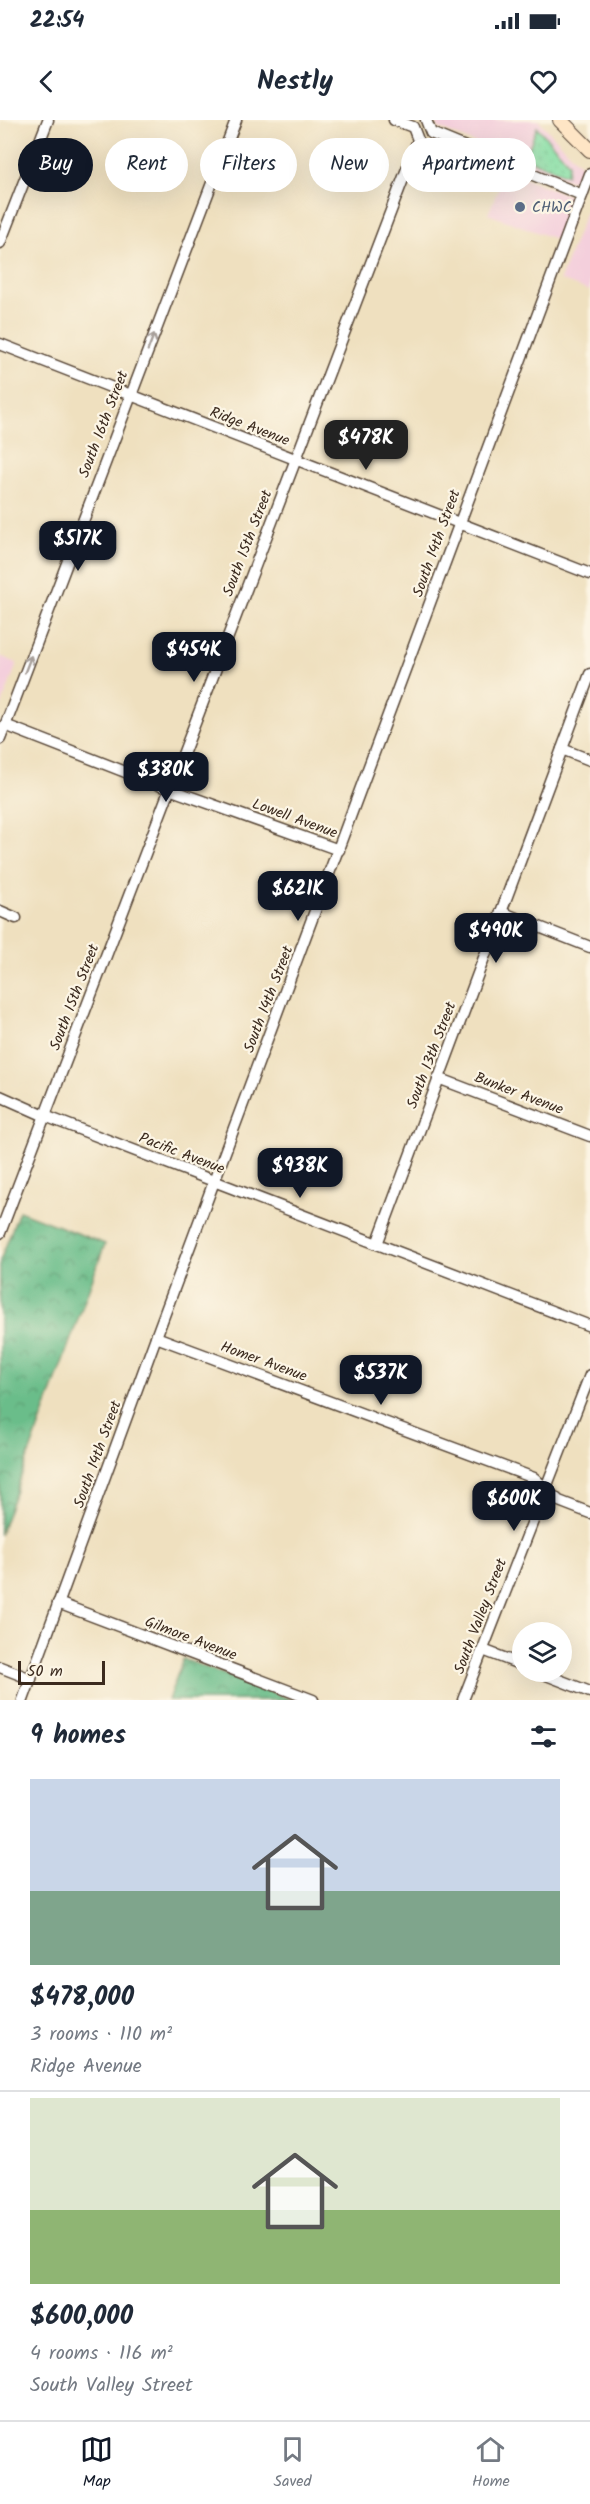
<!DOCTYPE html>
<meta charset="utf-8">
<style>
body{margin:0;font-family:Kalam,sans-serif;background:#f2f2f3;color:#1f2937;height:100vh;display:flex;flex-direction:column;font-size:22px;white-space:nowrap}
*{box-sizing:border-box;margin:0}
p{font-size:20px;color:#747a83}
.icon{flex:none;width:33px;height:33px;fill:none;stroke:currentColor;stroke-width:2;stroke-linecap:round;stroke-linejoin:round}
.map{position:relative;height:1580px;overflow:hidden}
.sheet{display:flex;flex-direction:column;background:#fff;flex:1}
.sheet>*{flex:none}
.banner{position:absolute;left:18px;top:18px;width:555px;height:54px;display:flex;gap:12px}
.tools{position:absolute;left:512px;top:1502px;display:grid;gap:12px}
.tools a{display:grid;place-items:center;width:60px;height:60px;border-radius:50%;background:#fff;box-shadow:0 6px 24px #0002;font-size:30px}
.scale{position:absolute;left:18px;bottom:15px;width:87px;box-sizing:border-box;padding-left:6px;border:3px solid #3b2a1e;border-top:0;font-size:16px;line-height:21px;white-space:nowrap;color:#3b2a1e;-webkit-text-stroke:4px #fcf5e5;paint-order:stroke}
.price{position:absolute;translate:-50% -51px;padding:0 14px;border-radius:12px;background:#111827;color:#fff;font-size:20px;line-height:39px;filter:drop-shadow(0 2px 3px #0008)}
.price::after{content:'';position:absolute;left:50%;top:36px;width:18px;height:14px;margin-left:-9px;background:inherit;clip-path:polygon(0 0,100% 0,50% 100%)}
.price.current{background:#222;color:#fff}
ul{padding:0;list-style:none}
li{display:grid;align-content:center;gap:12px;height:318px;padding:0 30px}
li+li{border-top:2px solid #e0e1e3}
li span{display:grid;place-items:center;height:186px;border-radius:0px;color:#555}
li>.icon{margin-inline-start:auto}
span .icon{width:108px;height:108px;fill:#fffc;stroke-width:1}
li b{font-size:26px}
h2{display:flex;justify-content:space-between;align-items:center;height:72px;padding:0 30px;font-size:26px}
.tag{padding:0 21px;border-radius:27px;background:#fff;box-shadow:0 6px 24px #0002;font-size:21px;line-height:54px}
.tag.current{background:#111827;color:#fff}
.status{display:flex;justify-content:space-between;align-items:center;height:42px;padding:0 30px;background:#fff;direction:ltr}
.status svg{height:16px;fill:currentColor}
header{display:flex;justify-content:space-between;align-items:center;height:78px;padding:0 30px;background:#fff;font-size:27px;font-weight:700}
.menu{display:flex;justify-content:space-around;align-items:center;height:84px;border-top:2px solid #e0e1e3;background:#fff;font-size:16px;color:#747a83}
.menu a{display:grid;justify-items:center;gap:3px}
.menu .current{color:#111827}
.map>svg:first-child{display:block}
.built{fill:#f4cfdc}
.forest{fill:url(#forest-crowns);stroke:#537454;stroke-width:1.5}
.park{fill:url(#park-dots);stroke:#608461;stroke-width:1.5}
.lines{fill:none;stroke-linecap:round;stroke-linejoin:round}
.minor-casing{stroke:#564536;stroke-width:13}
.secondary-casing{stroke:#564536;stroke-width:16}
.minor{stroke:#fff;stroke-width:10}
.secondary{stroke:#fee5c5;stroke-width:14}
.oneway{stroke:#a79f9a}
.service-dot{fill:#5c6f8a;stroke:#fcf5e5;stroke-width:2}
.labels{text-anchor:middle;stroke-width:4.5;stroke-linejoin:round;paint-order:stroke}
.service-label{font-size:15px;fill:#4e5e75;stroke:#fcf5e5;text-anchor:start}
.street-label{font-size:15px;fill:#3b2a1e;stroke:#fcf5e5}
</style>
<div class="status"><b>22:54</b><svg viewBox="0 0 49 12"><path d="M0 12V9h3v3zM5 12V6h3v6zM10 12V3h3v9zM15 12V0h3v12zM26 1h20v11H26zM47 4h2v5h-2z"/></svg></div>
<header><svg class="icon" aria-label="back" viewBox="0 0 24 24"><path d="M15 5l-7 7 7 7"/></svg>Nestly<svg class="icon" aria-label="heart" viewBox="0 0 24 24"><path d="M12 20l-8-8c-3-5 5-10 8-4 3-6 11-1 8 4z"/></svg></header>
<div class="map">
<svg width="590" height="1580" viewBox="0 0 590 1580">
<defs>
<pattern id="forest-crowns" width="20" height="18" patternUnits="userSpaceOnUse" patternTransform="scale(1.5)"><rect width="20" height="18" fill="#6bbd8a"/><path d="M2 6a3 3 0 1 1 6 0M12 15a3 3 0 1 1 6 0" fill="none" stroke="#599a70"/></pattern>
<pattern id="park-dots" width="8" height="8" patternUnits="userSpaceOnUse" patternTransform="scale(1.5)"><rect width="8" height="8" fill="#84dea4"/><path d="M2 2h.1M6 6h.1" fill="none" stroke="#73bf8d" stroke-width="1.8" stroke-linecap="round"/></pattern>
</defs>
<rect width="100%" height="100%" fill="#fcf5e5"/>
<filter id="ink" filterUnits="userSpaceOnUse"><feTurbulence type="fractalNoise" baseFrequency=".0167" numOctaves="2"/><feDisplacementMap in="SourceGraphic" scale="12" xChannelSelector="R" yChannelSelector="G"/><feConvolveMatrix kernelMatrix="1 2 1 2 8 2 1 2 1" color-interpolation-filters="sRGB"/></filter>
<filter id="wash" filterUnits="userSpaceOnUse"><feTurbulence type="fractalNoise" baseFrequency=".008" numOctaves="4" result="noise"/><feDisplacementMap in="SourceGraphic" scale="24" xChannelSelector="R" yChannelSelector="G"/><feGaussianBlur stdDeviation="1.35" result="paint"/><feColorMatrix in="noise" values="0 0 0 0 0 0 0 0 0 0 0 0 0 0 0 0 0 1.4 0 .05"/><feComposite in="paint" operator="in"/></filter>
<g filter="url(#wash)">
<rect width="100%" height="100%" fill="#efe0bf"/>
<g class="built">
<polygon points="436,0 538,0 581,45 583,52 579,58 573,61 563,58 438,8"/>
<polygon points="506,51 575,78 558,120 488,94"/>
<polygon points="590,80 590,171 560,160"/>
<polygon points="0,536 17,543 0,590"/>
</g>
<g class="forest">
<polygon points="19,1091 105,1124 0,1415 0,1141"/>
<polygon points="183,1539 293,1580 168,1580"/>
</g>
<polygon class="park" points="537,7 569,43 567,55 525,38"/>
</g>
<g filter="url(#ink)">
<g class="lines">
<defs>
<g id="minor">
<polyline points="426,0 431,13 582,75"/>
<polyline points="0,123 48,0"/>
<polyline points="0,224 590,454"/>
<polyline points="5,605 169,669 339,730"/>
<polyline points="0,619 236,0"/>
<polyline points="562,629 590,640"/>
<polyline points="0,791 16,798"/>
<polyline points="501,792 590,827"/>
<polyline points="438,958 590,1016"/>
<polyline points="0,976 45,996 590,1206"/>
<polyline points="0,1113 418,20 413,7 394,0"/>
<polyline points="377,1124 590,554"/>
<polyline points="156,1217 534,1358 559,1381 590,1393"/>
<polyline points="58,1483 313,1580"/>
<polyline points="483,1530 522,1545"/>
<polyline points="0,1547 31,1559"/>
<polyline points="536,1551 590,1572"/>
<polyline points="23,1580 156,1217 590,54"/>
<polyline points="463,1580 590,1255"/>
</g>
<polyline id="secondary" points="560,0 590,30"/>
</defs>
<use href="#minor" class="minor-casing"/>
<use href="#secondary" class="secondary-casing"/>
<use href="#minor" class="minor"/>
<use href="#secondary" class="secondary"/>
</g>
<defs><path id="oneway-shaft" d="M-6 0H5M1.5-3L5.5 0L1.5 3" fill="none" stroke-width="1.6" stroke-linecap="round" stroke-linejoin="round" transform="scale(1.5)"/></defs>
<g class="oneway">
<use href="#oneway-shaft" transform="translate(151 222) rotate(-69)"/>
<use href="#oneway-shaft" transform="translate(28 544) rotate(-69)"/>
</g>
</g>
<circle class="service-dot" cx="520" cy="87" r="6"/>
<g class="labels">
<g class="service-label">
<text x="532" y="92">CHWC</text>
</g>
<g class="street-label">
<text transform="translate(103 304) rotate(-69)" y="5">South 16th Street</text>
<text transform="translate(250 306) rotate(21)" y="5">Ridge Avenue</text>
<text transform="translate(247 423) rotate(-69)" y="5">South 15th Street</text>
<text transform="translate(436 423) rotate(-70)" y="5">South 14th Street</text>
<text transform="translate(295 698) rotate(20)" y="5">Lowell Avenue</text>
<text transform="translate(74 877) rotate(-69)" y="5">South 15th Street</text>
<text transform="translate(268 879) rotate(-69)" y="5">South 14th Street</text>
<text transform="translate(431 935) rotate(-69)" y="5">South 13th Street</text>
<text transform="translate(519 973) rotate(21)" y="5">Bunker Avenue</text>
<text transform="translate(182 1033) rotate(21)" y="5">Pacific Avenue</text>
<text transform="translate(264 1241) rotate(20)" y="5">Homer Avenue</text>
<text transform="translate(97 1334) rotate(-70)" y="5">South 14th Street</text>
<text transform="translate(480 1496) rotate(-69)" y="5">South Valley Street</text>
<text transform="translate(191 1518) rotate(21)" y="5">Gilmore Avenue</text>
</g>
</g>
</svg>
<div class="tools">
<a><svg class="icon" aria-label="layers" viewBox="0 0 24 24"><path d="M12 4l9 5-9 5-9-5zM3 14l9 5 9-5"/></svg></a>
</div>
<div class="scale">50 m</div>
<b class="price current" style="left:366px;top:351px">$478K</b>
<b class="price" style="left:78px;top:452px">$517K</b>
<b class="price" style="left:194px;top:563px">$454K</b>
<b class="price" style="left:166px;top:683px">$380K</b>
<b class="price" style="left:298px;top:802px">$621K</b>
<b class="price" style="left:496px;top:844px">$490K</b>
<b class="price" style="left:300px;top:1079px">$938K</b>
<b class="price" style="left:381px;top:1286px">$537K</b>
<b class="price" style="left:514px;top:1412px">$600K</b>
<div class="banner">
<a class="tag current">Buy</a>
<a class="tag">Rent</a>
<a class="tag">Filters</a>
<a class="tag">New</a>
<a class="tag">Apartment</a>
</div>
</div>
<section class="sheet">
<h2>9 homes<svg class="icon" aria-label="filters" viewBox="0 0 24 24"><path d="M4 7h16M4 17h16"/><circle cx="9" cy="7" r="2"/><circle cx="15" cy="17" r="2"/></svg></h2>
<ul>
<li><span style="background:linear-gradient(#c9d6e8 60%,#7fa58c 0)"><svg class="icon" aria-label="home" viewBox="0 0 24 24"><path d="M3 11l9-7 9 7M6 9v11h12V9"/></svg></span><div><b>$478,000</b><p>3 rooms · 110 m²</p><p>Ridge Avenue</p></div></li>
<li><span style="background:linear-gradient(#dfe7d0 60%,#8fb573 0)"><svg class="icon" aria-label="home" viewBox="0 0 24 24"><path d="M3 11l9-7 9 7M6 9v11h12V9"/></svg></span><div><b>$600,000</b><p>4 rooms · 116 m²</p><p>South Valley Street</p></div></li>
</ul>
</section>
<nav class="menu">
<a class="current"><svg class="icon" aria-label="map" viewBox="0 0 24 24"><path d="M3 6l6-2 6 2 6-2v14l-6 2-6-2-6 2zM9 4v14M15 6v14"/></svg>Map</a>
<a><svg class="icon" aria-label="saved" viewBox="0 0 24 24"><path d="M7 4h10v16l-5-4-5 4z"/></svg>Saved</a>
<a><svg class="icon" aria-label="home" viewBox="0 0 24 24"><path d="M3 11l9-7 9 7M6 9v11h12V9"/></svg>Home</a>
</nav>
